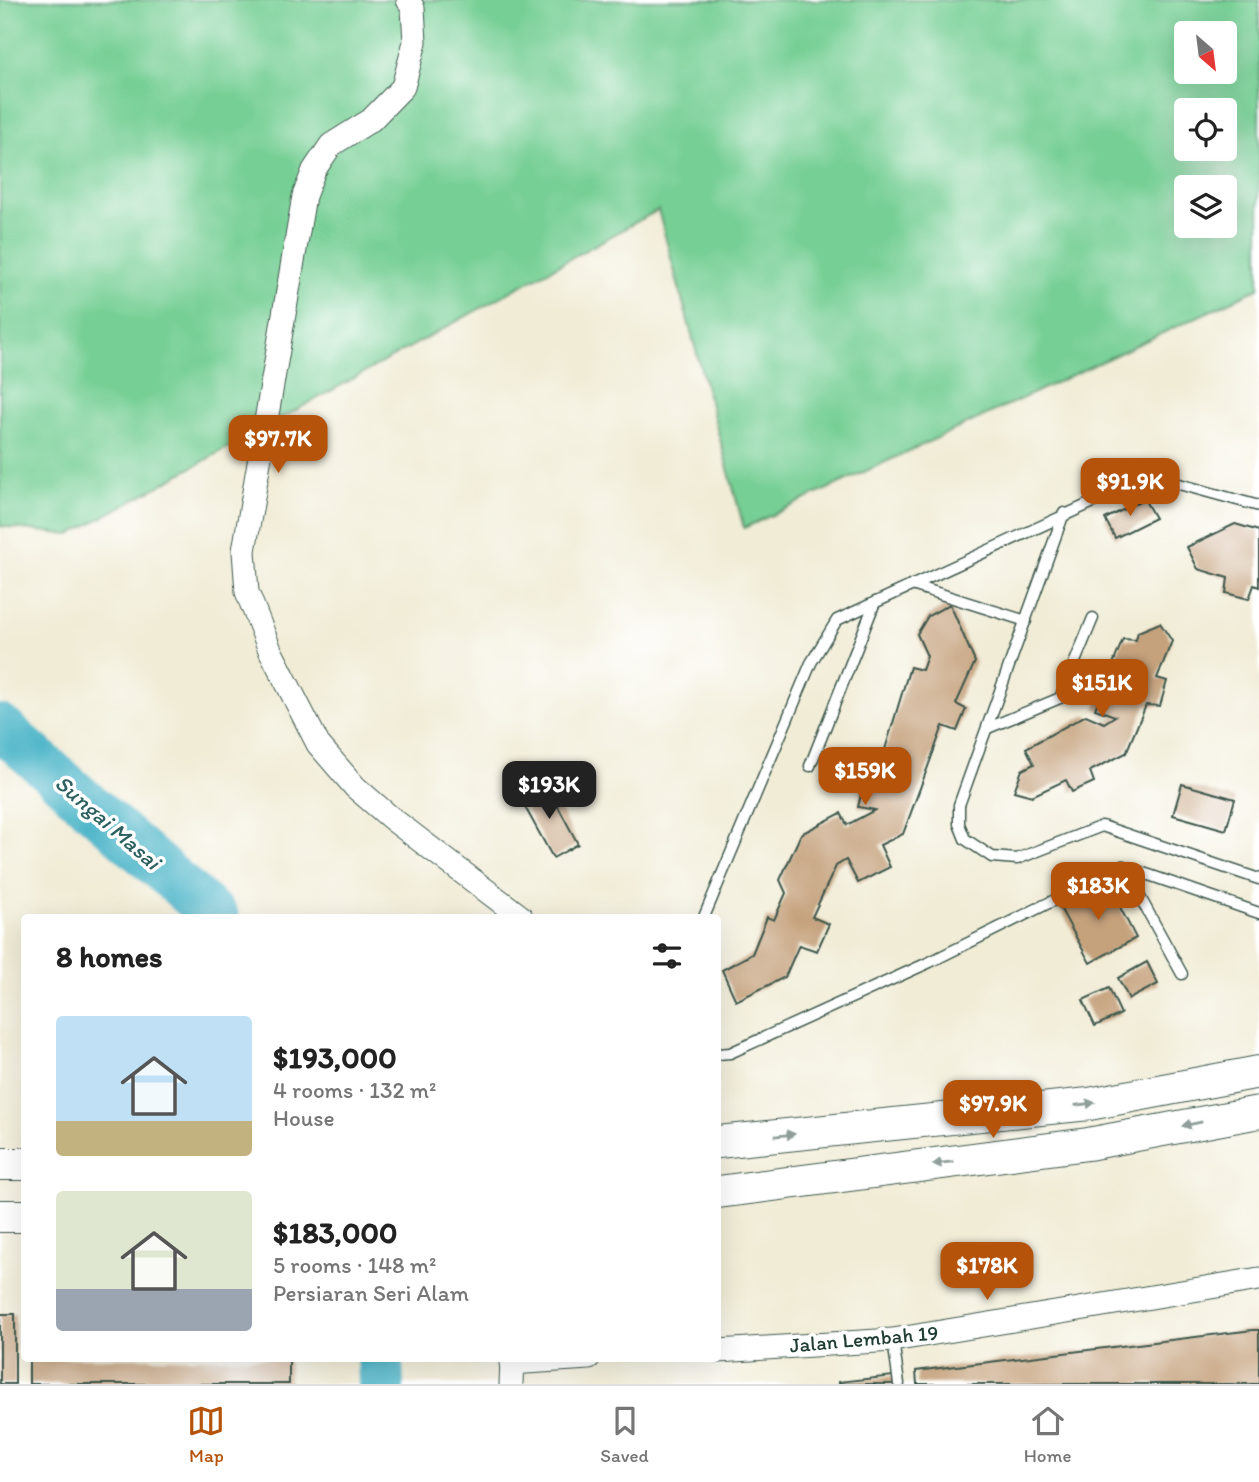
<!DOCTYPE html>
<meta charset="utf-8">
<style>
body{margin:0;font-family:Itim,sans-serif;background:#f6f6f6;color:#222;height:100vh;display:flex;flex-direction:column;font-size:26px;white-space:nowrap}
*{box-sizing:border-box;margin:0}
p{font-size:23px;color:#767676}
.icon{flex:none;width:38px;height:38px;fill:none;stroke:currentColor;stroke-width:2;stroke-linecap:round;stroke-linejoin:round}
.map{position:relative;flex:1;overflow:hidden}
.panel{position:absolute;left:21px;top:914px;width:700px;height:448px;display:flex;flex-direction:column;background:#fff;border-radius:7px;box-shadow:0 7px 28px #0002}
.panel>*{flex:none}
.needle{width:46px;rotate:152deg}
.fabs{position:absolute;left:1174px;top:21px;display:grid;gap:14px}
.fabs a{display:grid;place-items:center;width:63px;height:63px;border-radius:7px;background:#fff;box-shadow:0 7px 28px #0002;font-size:35px}
.price{position:absolute;translate:-50% -60px;padding:0 16px;border-radius:14px;background:#b45309;color:#fff;font-size:23px;line-height:46px;filter:drop-shadow(0 2px 4px #0008)}
.price::after{content:'';position:absolute;left:50%;top:42px;width:21px;height:16px;margin-left:-10px;background:inherit;clip-path:polygon(0 0,100% 0,50% 100%)}
.price.active{background:#222;color:#fff}
ul{padding:0;list-style:none}
li{display:flex;align-items:center;gap:21px;height:175px;padding:0 35px}
li span{display:grid;place-items:center;flex:none;width:196px;height:140px;border-radius:7px;color:#555}
li>.icon{margin-inline-start:auto}
span .icon{width:84px;height:84px;fill:#fffc;stroke-width:1}
li b{font-size:30px}
h2{display:flex;justify-content:space-between;align-items:center;height:84px;padding:0 35px;font-size:30px}
.tab-bar{display:flex;justify-content:space-around;align-items:center;height:98px;border-top:2px solid #e0e0e0;background:#fff;font-size:19px;color:#767676}
.tab-bar a{display:grid;justify-items:center;gap:4px}
.tab-bar .active{color:#b45309}
.map>svg:first-child{display:block}
.green{fill:#76cf94;stroke:#4a8664;stroke-width:2;fill-rule:evenodd}
.lines{fill:none;stroke-linecap:round;stroke-linejoin:round}
.river{stroke:#49b4c7;stroke-width:46}
.building{fill:#c5a17c}
.lane-casing{stroke:#3e574c;stroke-width:13}
.street-casing{stroke:#3e574c;stroke-width:25}
.secondary-casing{stroke:#3e574c;stroke-width:34}
.lane{stroke:#fff;stroke-width:10}
.street{stroke:#fff;stroke-width:23}
.secondary{stroke:#fff;stroke-width:32}
.oneway{fill:#8f9e9a}
.labels{text-anchor:middle;stroke-width:7;stroke-linejoin:round;paint-order:stroke}
.street-label{font-size:21px;fill:#1f3d34;stroke:#fff}
.water-label{font-size:23px;font-style:italic;fill:#2c6160;stroke:#fff}
</style>
<div class="map">
<svg width="1259" height="1384" viewBox="0 0 1259 1384">
<rect width="100%" height="100%" fill="#fff"/>
<filter id="ink" filterUnits="userSpaceOnUse"><feTurbulence type="fractalNoise" baseFrequency=".0143" numOctaves="2"/><feDisplacementMap in="SourceGraphic" scale="14" xChannelSelector="R" yChannelSelector="G"/><feConvolveMatrix kernelMatrix="1 2 1 2 8 2 1 2 1" color-interpolation-filters="sRGB"/></filter>
<filter id="wash" filterUnits="userSpaceOnUse"><feTurbulence type="fractalNoise" baseFrequency=".00686" numOctaves="4" result="noise"/><feDisplacementMap in="SourceGraphic" scale="28" xChannelSelector="R" yChannelSelector="G"/><feGaussianBlur stdDeviation="1.57" result="paint"/><feColorMatrix in="noise" values="0 0 0 0 0 0 0 0 0 0 0 0 0 0 0 0 0 1.4 0 .05"/><feComposite in="paint" operator="in"/></filter>
<g filter="url(#wash)">
<rect width="100%" height="100%" fill="#f1ecd6"/>
<path class="green" d="M0 0H1259V288L744 528 658 210 70 535 0 526ZM1186 33H1225V72H1186ZM1186 110H1225V149H1186ZM1186 187H1225V226H1186Z"/>
<g class="lines">
<g class="river">
<polyline points="0,727 216,917"/>
<polyline points="380,1358 381,1384"/>
</g>
</g>
<g id="blocks">
<g class="building">
<polygon points="1144,499 1155,518 1115,538 1105,519"/>
<polygon points="1235,524 1259,531 1259,587 1254,585 1249,599 1226,593 1228,578 1198,569 1187,547"/>
<polygon points="950,604 975,662 956,704 966,709 957,731 943,726 903,834 880,845 890,867 858,883 846,860 836,866 812,917 829,924 817,951 799,945 785,977 736,1001 722,970 752,954 767,917 774,920 786,893 780,880 801,834 841,813 847,825 875,810 858,807 868,765 880,766 910,667 922,670 927,656 917,634 928,616"/>
<polygon points="1160,623 1172,641 1157,678 1167,681 1160,706 1146,705 1126,753 1090,771 1094,782 1072,792 1066,780 1032,796 1014,791 1022,770 1034,764 1026,748 1086,715 1104,723 1115,716 1095,709 1123,639 1136,640 1138,632"/>
<polygon points="546,784 578,844 553,858 520,798"/>
<polygon points="1182,784 1235,799 1226,830 1173,815"/>
<polygon points="1107,882 1136,938 1090,963 1059,906"/>
<polygon points="1147,962 1158,984 1129,999 1118,978"/>
<polygon points="1109,988 1121,1014 1095,1026 1083,1000"/>
<rect x="0" y="1314" width="15" height="70"/>
<polygon points="1253,1330 1259,1330 1259,1384 917,1384 916,1371"/>
<rect x="29" y="1358" width="260" height="26"/>
<polygon points="893,1376 893,1384 839,1384 839,1382"/>
</g>
</g>
</g>
<g filter="url(#ink)">
<use href="#blocks" fill-opacity="0" stroke="#3e574c" stroke-width="2"/>
<g class="lines">
<defs>
<g id="lane">
<polyline points="1064,513 959,805 959,824 965,839 992,857 1017,859 1102,826 1259,879"/>
<polyline points="912,585 1026,621"/>
<polyline points="988,728 1060,698 1093,618"/>
<polyline points="810,766 875,602"/>
<polyline points="1123,866 1182,974"/>
<polyline points="704,917 811,663 837,620 1150,476 1259,506"/>
<polyline points="718,1054 730,1053 930,962 1123,866 1259,913"/>
<polyline points="893,1340 899,1384"/>
</g>
<g id="street">
<polyline points="408,0 413,8 415,42 403,87 371,120 331,145 314,170 304,196 244,551 247,592 270,650 318,744 355,787 391,818 521,917"/>
<polyline points="718,1351 893,1340 1259,1279"/>
<polyline points="511,1363 589,1358"/>
<polyline points="511,1384 512,1358"/>
</g>
<g id="secondary">
<polyline points="718,1142 1089,1104 1259,1072"/>
<polyline points="0,1164 24,1164"/>
<polyline points="718,1192 1088,1144 1259,1112"/>
<polyline points="0,1216 24,1216"/>
</g>
</defs>
<use href="#lane" class="lane-casing"/>
<use href="#street" class="street-casing"/>
<use href="#secondary" class="secondary-casing"/>
<use href="#lane" class="lane"/>
<use href="#street" class="street"/>
<use href="#secondary" class="secondary"/>
</g>
<defs><path id="oneway-solid" d="M-6-.8H1V-3.2L6.5 0L1 3.2V.8H-6Z" transform="scale(1.75)"/></defs>
<g class="oneway">
<use href="#oneway-solid" transform="translate(1085 1104) rotate(-7)"/>
<use href="#oneway-solid" transform="translate(1192 1124) rotate(169)"/>
<use href="#oneway-solid" transform="translate(785 1135) rotate(-6)"/>
<use href="#oneway-solid" transform="translate(943 1163) rotate(173)"/>
</g>
</g>
<g class="labels">
<g class="street-label">
<text transform="translate(864 1339) rotate(-5)" y="7">Jalan Lembah 19</text>
</g>
<g class="water-label">
<text transform="translate(108 822) rotate(41)" y="8">Sungai Masai</text>
</g>
</g>
</svg>
<div class="fabs">
<a><svg class="needle" viewBox="-14 -14 28 28"><path d="M0-13l5 13h-10z" fill="#e53935"/><path d="M0 13l5-13h-10z" fill="#767676"/></svg></a>
<a><svg class="icon" aria-label="locate" viewBox="0 0 24 24"><circle cx="12" cy="12" r="6"/><path d="M12 2v4M12 18v4M2 12h4M18 12h4"/></svg></a>
<a><svg class="icon" aria-label="layers" viewBox="0 0 24 24"><path d="M12 4l9 5-9 5-9-5zM3 14l9 5 9-5"/></svg></a>
</div>
<b class="price" style="left:278px;top:475px">$97.7K</b>
<b class="price" style="left:1130px;top:518px">$91.9K</b>
<b class="price" style="left:1102px;top:719px">$151K</b>
<b class="price" style="left:865px;top:807px">$159K</b>
<b class="price active" style="left:549px;top:821px">$193K</b>
<b class="price" style="left:1098px;top:922px">$183K</b>
<b class="price" style="left:993px;top:1140px">$97.9K</b>
<b class="price" style="left:987px;top:1302px">$178K</b>
<section class="panel">
<h2>8 homes<svg class="icon" aria-label="filters" viewBox="0 0 24 24"><path d="M4 7h16M4 17h16"/><circle cx="9" cy="7" r="2"/><circle cx="15" cy="17" r="2"/></svg></h2>
<ul>
<li><span style="background:linear-gradient(#bfe0f5 75%,#c2b280 0)"><svg class="icon" aria-label="home" viewBox="0 0 24 24"><path d="M3 11l9-7 9 7M6 9v11h12V9"/></svg></span><div><b>$193,000</b><p>4 rooms · 132 m²</p><p>House</p></div></li>
<li><span style="background:linear-gradient(#dfe7d0 70%,#9aa5b1 0)"><svg class="icon" aria-label="home" viewBox="0 0 24 24"><path d="M3 11l9-7 9 7M6 9v11h12V9"/></svg></span><div><b>$183,000</b><p>5 rooms · 148 m²</p><p>Persiaran Seri Alam</p></div></li>
</ul>
</section>
</div>
<nav class="tab-bar">
<a class="active"><svg class="icon" aria-label="map" viewBox="0 0 24 24"><path d="M3 6l6-2 6 2 6-2v14l-6 2-6-2-6 2zM9 4v14M15 6v14"/></svg>Map</a>
<a><svg class="icon" aria-label="saved" viewBox="0 0 24 24"><path d="M7 4h10v16l-5-4-5 4z"/></svg>Saved</a>
<a><svg class="icon" aria-label="home" viewBox="0 0 24 24"><path d="M3 11l9-7 9 7M6 9v11h12V9"/></svg>Home</a>
</nav>
